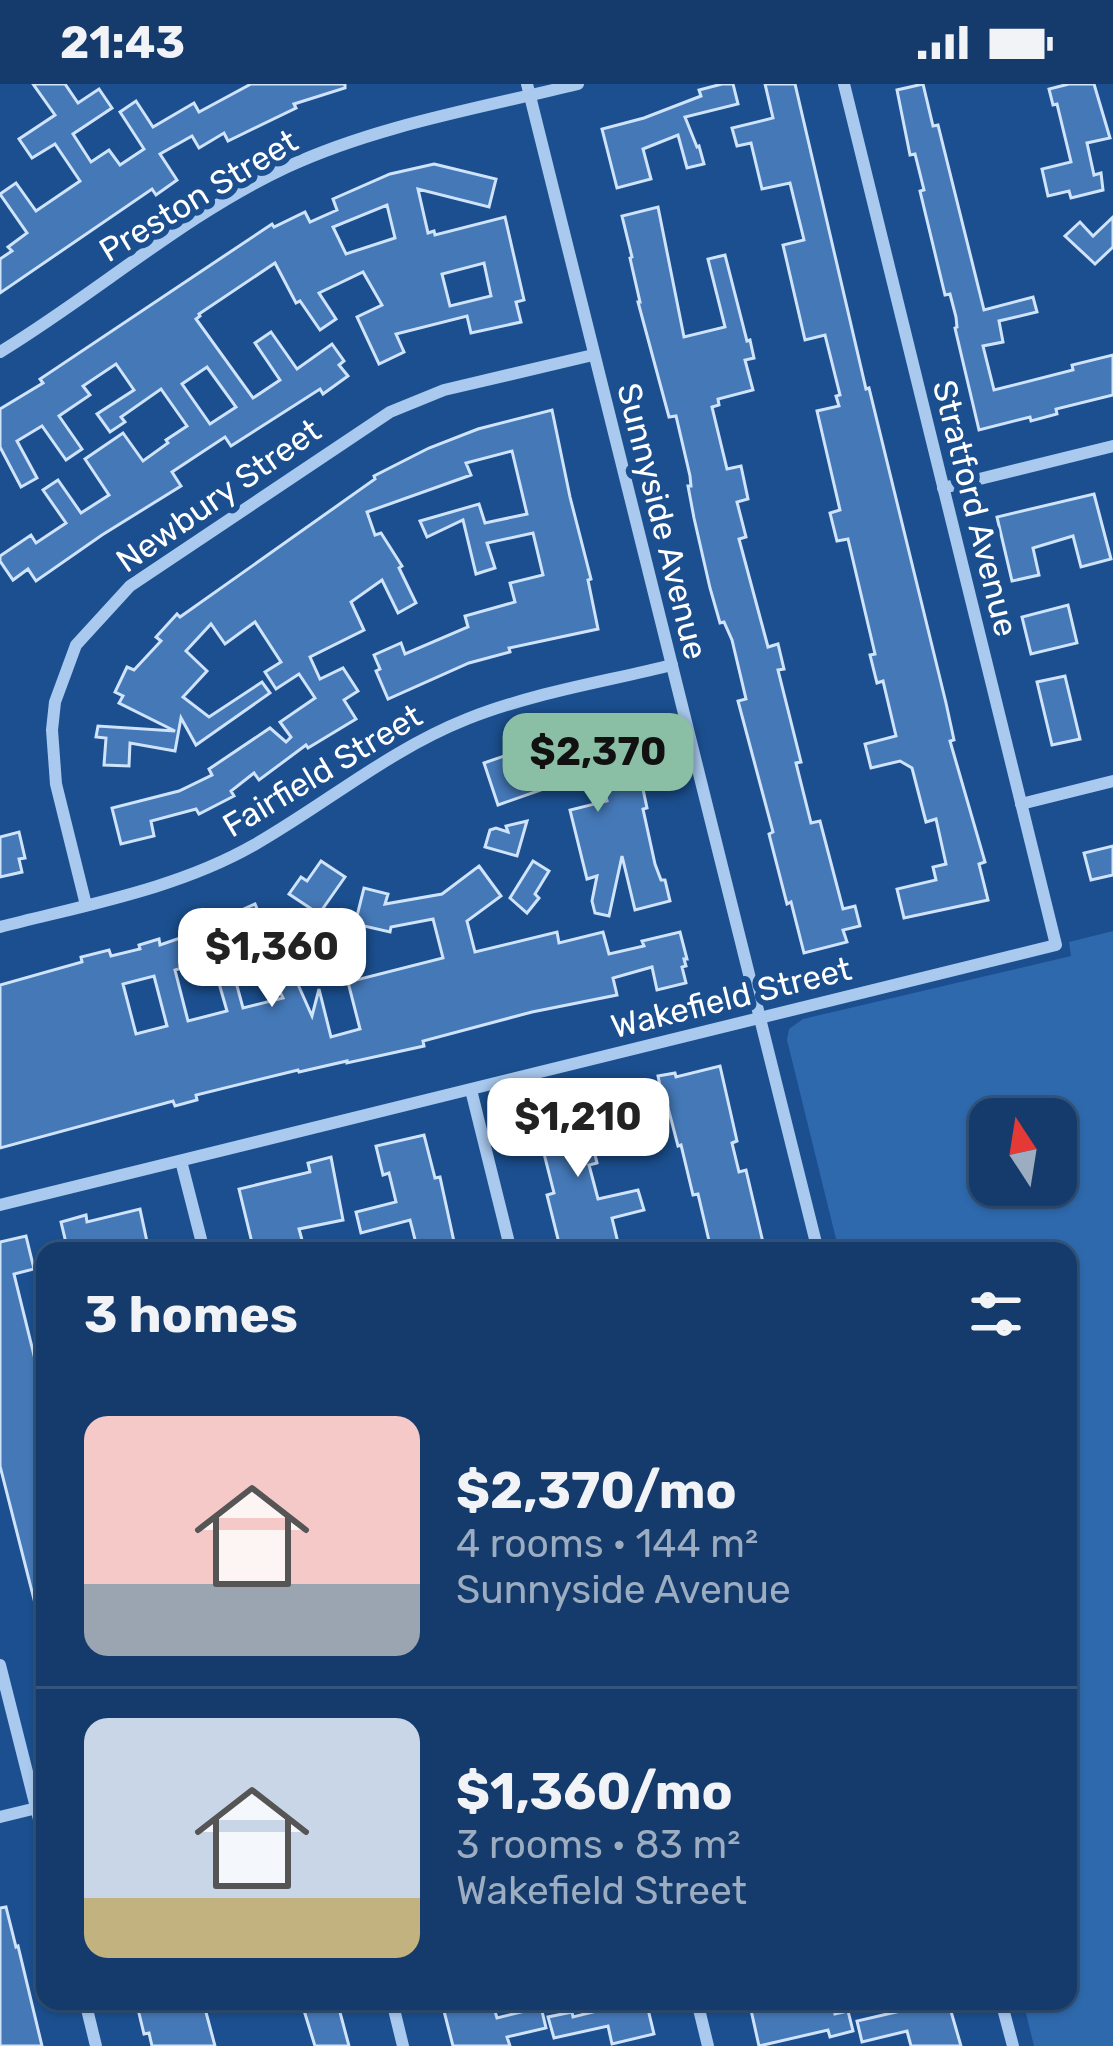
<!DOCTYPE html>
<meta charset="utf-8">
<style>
body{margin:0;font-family:Rubik,sans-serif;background:#214673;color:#f1f3f6;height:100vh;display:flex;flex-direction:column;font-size:45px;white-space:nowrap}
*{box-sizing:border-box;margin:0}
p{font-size:39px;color:#9dadc1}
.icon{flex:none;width:66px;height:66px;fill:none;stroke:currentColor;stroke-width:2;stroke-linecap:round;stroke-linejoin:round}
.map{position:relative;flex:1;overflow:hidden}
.drawer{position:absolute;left:36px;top:1158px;width:1041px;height:768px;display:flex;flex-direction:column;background:#143b6b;border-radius:24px;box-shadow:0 3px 9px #0004,0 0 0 3px #33557e}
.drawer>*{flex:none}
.needle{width:78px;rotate:348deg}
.tools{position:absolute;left:969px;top:1014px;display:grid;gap:24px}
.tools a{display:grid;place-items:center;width:108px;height:108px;border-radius:24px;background:#143b6b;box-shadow:0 3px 9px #0004,0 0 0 3px #33557e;font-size:60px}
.price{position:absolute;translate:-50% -102px;padding:0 27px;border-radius:24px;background:#fff;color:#222;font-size:39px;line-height:78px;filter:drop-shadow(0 3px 6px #0008)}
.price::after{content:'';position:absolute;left:50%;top:72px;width:36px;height:27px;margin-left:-18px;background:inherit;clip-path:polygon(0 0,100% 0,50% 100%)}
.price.current{background:#8abfa5;color:#111}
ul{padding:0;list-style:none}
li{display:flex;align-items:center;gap:36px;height:300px;padding:0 48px}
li+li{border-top:3px solid #33557e}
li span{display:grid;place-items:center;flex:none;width:336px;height:240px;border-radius:24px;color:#555}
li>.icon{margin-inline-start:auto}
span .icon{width:144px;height:144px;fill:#fffc;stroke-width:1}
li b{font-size:51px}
h2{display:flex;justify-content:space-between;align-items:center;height:144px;padding:0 48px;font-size:51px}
.status{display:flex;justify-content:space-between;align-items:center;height:84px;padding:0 60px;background:#143b6b;direction:ltr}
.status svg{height:33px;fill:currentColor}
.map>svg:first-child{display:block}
.green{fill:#2e69ad;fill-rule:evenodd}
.building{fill:#4478b7;stroke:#cfe3fa;stroke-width:3;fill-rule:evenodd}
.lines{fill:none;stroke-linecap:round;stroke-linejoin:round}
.street{stroke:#a9c9ee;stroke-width:12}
.labels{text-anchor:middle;stroke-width:12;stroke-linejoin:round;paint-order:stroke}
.street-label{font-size:33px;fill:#fff;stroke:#1b4f8f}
</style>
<div class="status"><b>21:43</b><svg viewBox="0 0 49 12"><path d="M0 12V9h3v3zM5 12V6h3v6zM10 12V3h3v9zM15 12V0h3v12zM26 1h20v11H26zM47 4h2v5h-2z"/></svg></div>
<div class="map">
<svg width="1113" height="1962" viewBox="0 0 1113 1962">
<rect width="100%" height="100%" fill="#1b4f8f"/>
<path class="green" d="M1113 847V1962H1034L1023 1917H1068V1167H839L787 956 789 945 803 935 1071 872 1069 858ZM1056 1035V1101H990V1035Z"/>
<g class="building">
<polygon points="33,0 65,0 78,19 99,5 112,24 73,50 91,78 109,66 120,81 144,65 120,28 136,17 153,43 194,19 199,28 251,0 345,0 345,4 294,20 296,24 228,57 224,49 199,64 192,52 160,70 177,96 156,111 152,105 0,209 0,175 12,167 8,163 27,149 0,110 16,99 36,127 80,97 55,60 32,74 19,55 55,31"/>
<polygon points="722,0 733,0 738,20 685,33 697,63 699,62 704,80 687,84 678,51 643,65 651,95 617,104 602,45 644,34 701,12 699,6"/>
<polygon points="765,0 795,0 866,305 869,304 946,619 954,656 950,657 985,778 979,780 988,816 904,834 897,805 936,796 933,783 946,780 936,735 926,738 912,684 900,677 871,684 865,660 896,652 883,597 877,599 870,571 875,570 848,455 837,457 830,429 840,426 817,327 839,322 836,312 840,311 825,251 805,256 783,161 804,156 790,99 762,105 751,59 737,62 732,44 773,34"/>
<polygon points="923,0 933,42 938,41 984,226 1033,213 1037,228 999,237 1003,258 983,262 994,306 1073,286 1072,281 1113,271 1113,311 1056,325 1057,330 1031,337 1030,333 979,346 955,244 957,243 956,233 950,210 945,211 920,107 924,106 915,70 910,71 897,6"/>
<polygon points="1069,0 1094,0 1110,54 1087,59 1094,91 1101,89 1103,106 1071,114 1069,107 1048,112 1042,85 1071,78 1057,20 1053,21 1049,5"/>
<path d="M434 80 496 95 489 123 418 105 428 149 434 147 435 151 505 133 524 216 516 218 521 238 471 249 467 232 396 250 404 268 379 280 357 233 382 221 363 188 319 209 336 235 320 246 300 217 296 219 275 179 199 230 200 232 196 235 253 314 280 296 255 259 271 248 297 285 332 260 344 277 339 281 348 292 323 310 320 305 231 362 225 353 172 388 181 402 102 451 36 497 28 485 13 496 0 477V472L31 451 36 459 66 439 43 406 58 396 81 429 109 411 85 375 123 349 143 377 168 359 166 356 187 342 161 305 121 333 125 338 110 348 97 330 134 306 116 280 83 302 90 311 59 332 82 365 66 376 42 342 17 357 37 394 21 403 0 363V325L43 299 40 295 272 140 274 143 305 128 310 138 337 126 333 115 390 90ZM387 121 395 154 346 170 333 143ZM484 179 491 212 450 222 442 190ZM207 283 236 323 210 340 182 300Z"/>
<polygon points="658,123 684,253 725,243 708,175 725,171 747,257 750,256 754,274 745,276 753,306 718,315 719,321 712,323 727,385 741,382 748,415 737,418 746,453 739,455 768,563 778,560 784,585 778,586 801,678 796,679 811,739 820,737 843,825 855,822 860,842 843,846 847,858 804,869 791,818 787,820 769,750 773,748 738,617 746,615 732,556 724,538 720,539 710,504 694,434 688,402 691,402 690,392 676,332 669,333 638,218 640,218 630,174 632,173 622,132"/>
<polygon points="1113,133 1113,163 1095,180 1065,152 1080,138 1093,152"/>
<polygon points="552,326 570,413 591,495 588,496 598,545 509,564 510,568 469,579 388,615 376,587 380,585 374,571 401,559 405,570 468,543 465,532 515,518 510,499 543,491 533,449 487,459 495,484 476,490 463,436 427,453 420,437 479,420 485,439 527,430 512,367 466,379 471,391 367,428 375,451 381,449 402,482 399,484 416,519 398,529 382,496 351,518 364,546 310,573 320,595 343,584 358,607 344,616 356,635 308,664 306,661 259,696 254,689 231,707 234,712 199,730 196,725 151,737 154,752 121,760 112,724 179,707 212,691 209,685 270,644 286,658 291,653 280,638 315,614 299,590 276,605 265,588 281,578 255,538 225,560 211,540 186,567 207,587 183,613 209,633 262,598 270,609 196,661 181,634 175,667 130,659 129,682 104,681 106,654 96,653 98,642 175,647 119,619 123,612 115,608 127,583 134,586 161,557 156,553 177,530 180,533 375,395 374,392 429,364 478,345"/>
<polygon points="1094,410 1111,475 1081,483 1073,452 1033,464 1039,491 1012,497 997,433"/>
<polygon points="1068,521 1077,559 1031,570 1022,533"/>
<polygon points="1065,592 1080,655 1052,661 1037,598"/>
<polygon points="624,640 628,657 632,656 637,677 647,724 643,725 655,780 661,796 665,796 670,817 635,826 622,772 609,832 595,829 592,817 597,792 587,795 570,726 607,717 600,686 551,698 552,702 498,721 484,679 510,670 515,685 596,663 592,648"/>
<polygon points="527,737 517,772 485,763 490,746 496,744 508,748 506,742"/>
<polygon points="19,748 25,774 19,775 22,788 0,793 0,753"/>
<polygon points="1113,762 1113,791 1091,796 1084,769"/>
<polygon points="321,777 345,793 319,830 289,810 301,793 307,797"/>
<polygon points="533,777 549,787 535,810 539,814 527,829 510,814"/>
<path d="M479 782 501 812 467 837 475 868 557 848 559 859 603 848 609 870 644 862 642 857 680 848 687 875H684L686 882 682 883 686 899 657 906 652 883 613 894 617 911 532 928 423 957 424 962 347 979V977L299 988 298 986 196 1011 197 1016 175 1022 173 1017 0 1064V901L82 878 81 873 109 866 111 872 140 865 139 861 159 855 160 861 189 851 187 843 205 838 208 850 240 836 237 828 255 820 269 852 228 869 243 924 283 914 275 897 288 878 312 932 319 905 331 953 360 945 348 898 443 874 433 835 391 843 390 848 355 840 364 804 388 810 385 820 442 810ZM212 875 227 927 188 937 175 886ZM154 892 167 942 136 950 123 900Z"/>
<polygon points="315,838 354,864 348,888 325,882 329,868 305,852"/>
<polygon points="720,982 737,1057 732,1059 739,1088 746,1086 765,1167 729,1167 726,1157 710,1161 698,1110 693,1111 681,1061 678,1062 666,1016 663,1016 658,992 675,989 676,993"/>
<polygon points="594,1015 601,1043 589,1046 597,1079 589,1081 598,1115 638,1106 644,1126 612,1134 620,1167 561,1167 547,1111 554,1109 541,1058 534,1059 528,1031"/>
<polygon points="424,1051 435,1094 440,1093 456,1167 418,1167 410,1136 361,1149 356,1128 396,1118 389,1089 383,1091 376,1062"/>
<polygon points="331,1073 343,1136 299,1145 305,1167 254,1167 239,1105 310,1088 308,1079"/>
<polygon points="140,1125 149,1167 68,1167 61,1138 86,1131 87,1138"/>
<polygon points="26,1152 34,1185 14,1190 45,1316 45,1535 39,1535 0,1382 0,1158"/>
<polygon points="6,1823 16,1863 18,1862 42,1962 0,1962 0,1824"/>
<polygon points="140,1917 203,1917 215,1962 152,1962 149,1949 144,1950 138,1925 142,1924"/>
<polygon points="314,1917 337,1917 349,1962 315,1962 302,1920"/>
<polygon points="484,1917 492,1917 497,1934 541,1923 546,1944 507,1953 510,1962 453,1962 444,1927"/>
<polygon points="637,1917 646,1917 654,1950 612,1960 608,1942 554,1954 548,1933 572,1928 573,1933"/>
<polygon points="749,1917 833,1917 835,1930 848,1927 853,1947 830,1953 828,1946 759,1962"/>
<polygon points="898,1917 948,1917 961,1962 911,1962 907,1947 862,1958 857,1937 900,1927"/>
</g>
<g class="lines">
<g class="street">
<polyline points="527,0 818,1167"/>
<path d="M0 268C97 209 184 131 287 83 378 41 481 24 578 0"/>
<polyline points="943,404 1113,362"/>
<polyline points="1021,720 1113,697"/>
<polyline points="86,821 56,700 52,646 55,618 76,561 130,502 390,328 444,306 593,271"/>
<path d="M0 843C85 821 177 805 254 761 326 720 389 666 467 635 532 609 604 598 672 581"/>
<polyline points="471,1006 511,1167"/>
<polyline points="181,1077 204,1167"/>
<polyline points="0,1121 1056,861 844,0"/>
<polyline points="0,1581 45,1759"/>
<polyline points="0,1733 45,1722"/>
<polyline points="85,1917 96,1962"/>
<polyline points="392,1917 403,1962"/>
<polyline points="697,1917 708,1962"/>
<polyline points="1001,1917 1013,1962"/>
</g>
</g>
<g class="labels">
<g class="street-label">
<text transform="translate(198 111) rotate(-31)" y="12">Preston Street</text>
<text transform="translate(218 411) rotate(-35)" y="12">Newbury Street</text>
<text transform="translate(976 424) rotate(76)" y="12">Stratford Avenue</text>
<text transform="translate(663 437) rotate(76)" y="12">Sunnyside Avenue</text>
<text transform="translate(322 686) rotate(-31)" y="12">Fairfield Street</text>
<text transform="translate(731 913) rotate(-14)" y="12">Wakefield Street</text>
</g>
</g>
</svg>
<div class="tools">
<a><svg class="needle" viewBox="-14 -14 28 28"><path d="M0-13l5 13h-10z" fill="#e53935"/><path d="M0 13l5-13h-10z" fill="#9dadc1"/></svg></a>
</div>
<b class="price current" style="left:598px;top:731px">$2,370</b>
<b class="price" style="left:272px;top:926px">$1,360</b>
<b class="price" style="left:578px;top:1096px">$1,210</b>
<section class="drawer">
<h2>3 homes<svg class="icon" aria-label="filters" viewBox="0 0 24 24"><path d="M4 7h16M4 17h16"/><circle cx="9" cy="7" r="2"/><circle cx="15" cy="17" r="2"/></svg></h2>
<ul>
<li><span style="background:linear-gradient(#f6c9c9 70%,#9aa5b1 0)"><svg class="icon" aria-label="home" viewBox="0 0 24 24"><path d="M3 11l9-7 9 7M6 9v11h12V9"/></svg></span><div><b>$2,370/mo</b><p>4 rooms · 144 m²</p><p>Sunnyside Avenue</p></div></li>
<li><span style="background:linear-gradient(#c9d6e8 75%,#c2b280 0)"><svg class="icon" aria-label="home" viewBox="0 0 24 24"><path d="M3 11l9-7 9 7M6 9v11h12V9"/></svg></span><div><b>$1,360/mo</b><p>3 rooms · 83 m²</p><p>Wakefield Street</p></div></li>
</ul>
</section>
</div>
